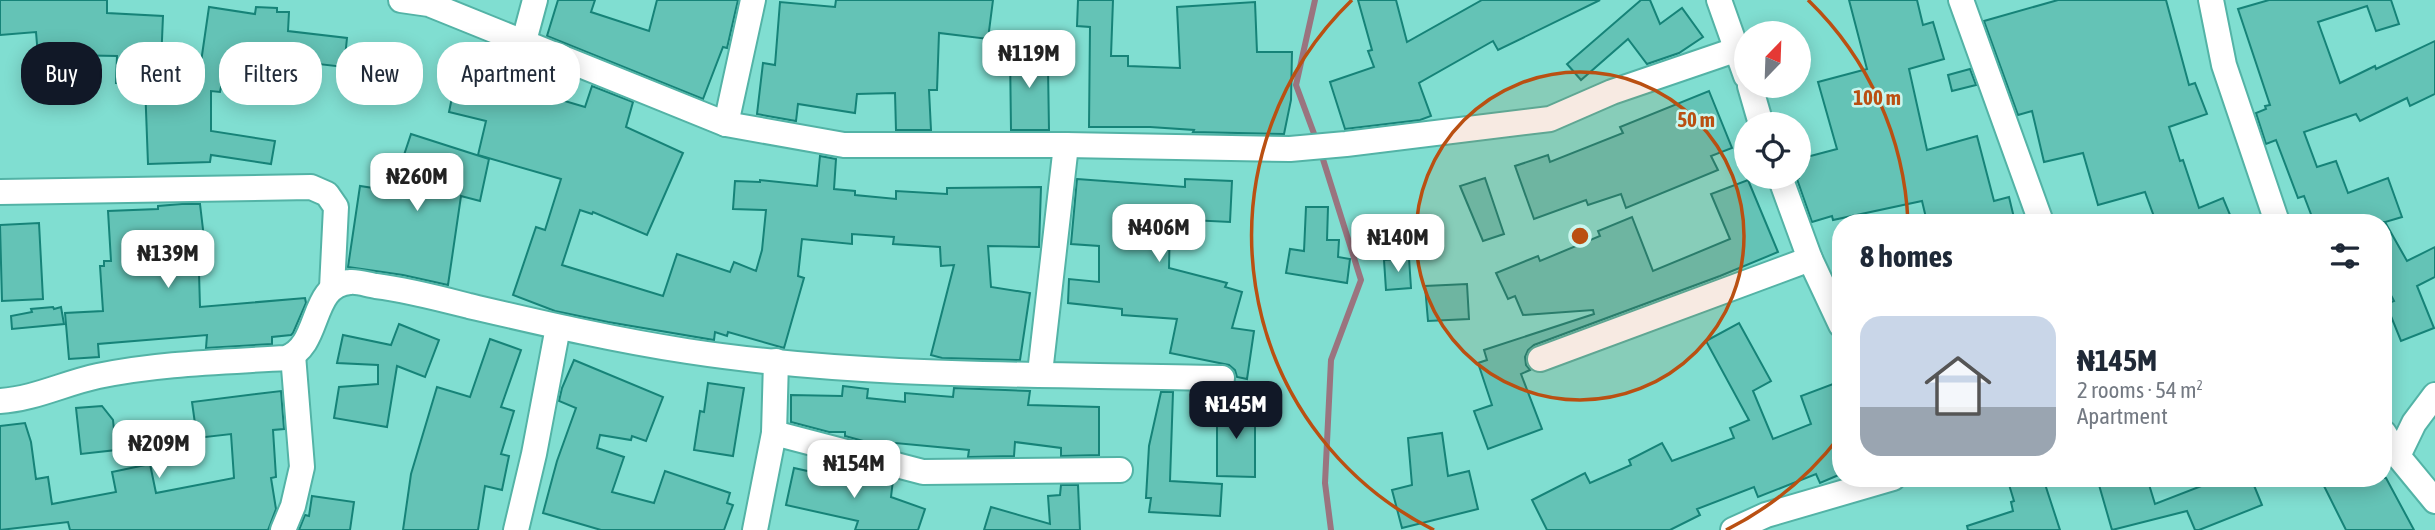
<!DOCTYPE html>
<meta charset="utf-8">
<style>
body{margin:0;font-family:"Asap Condensed",sans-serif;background:#f6f6f7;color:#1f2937;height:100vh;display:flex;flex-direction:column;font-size:26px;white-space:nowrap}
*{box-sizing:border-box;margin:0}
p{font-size:23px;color:#747a83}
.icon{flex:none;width:38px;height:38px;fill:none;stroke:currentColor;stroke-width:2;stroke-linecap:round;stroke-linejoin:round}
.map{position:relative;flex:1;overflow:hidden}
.drawer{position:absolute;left:1832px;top:214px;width:560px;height:273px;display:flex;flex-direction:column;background:#fff;border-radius:28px;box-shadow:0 4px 18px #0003}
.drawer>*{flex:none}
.banner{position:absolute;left:21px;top:42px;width:665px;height:63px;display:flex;gap:14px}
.needle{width:46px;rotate:23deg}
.fabs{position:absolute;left:1734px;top:21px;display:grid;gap:14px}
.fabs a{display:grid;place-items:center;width:77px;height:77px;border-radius:50%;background:#fff;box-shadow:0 4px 18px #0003;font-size:35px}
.price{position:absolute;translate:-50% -60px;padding:0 16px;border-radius:14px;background:#fff;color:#222;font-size:23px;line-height:46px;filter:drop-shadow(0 2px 4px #0008)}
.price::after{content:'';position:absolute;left:50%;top:42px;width:21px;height:16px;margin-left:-10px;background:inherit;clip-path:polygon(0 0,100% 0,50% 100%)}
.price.current{background:#111827;color:#fff}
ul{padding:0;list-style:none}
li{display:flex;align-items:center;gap:21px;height:175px;padding:0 28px}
li span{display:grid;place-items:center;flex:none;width:196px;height:140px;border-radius:21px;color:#555}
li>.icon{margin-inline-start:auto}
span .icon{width:84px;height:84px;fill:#fffc;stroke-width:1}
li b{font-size:30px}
h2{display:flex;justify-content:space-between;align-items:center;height:84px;padding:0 28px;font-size:30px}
.tag{padding:0 24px;border-radius:28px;background:#fff;box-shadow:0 4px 18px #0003;font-size:24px;line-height:63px}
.tag.current{background:#111827;color:#fff}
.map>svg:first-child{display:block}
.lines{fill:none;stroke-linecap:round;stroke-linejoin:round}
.stream{stroke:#9a747f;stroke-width:6}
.building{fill:#64c3b6;stroke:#168378;stroke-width:2}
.street-casing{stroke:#53b3a6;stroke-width:28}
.street{stroke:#fff;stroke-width:24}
.ring{fill:none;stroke:#ba5012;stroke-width:3.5}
.centre{fill:#ba5012;stroke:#caf6ee;stroke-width:3.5}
.ring-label{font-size:21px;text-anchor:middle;font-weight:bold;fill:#ba5012;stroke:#caf6ee;stroke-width:5;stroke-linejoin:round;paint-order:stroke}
</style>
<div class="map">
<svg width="2435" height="530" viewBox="0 0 2435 530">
<rect width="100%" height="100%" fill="#80ded1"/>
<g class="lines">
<g class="stream">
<polyline points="1315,0 1296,85 1316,139"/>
<polyline points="1321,153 1361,280 1331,360 1325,483 1331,530"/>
</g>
</g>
<g class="building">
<polygon points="0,0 107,0 107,13 163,16 161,63 200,69 209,7 255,14 256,7 277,8 277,12 289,12 288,31 347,38 344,67 293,61 289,95 221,87 220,92 211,91 211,131 275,141 271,164 211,155 210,162 148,164 145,84 116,83 117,56 64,55 64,54 38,56 36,32 0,35"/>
<polygon points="558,0 595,0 591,12 649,31 657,0 738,0 727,48 723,47 703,99 547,36"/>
<polygon points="836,0 993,0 988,39 939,33 937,90 929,90 931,130 896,130 895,93 857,94 855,113 798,104 796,121 757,114 763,63 775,65 780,2 835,7"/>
<polygon points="1078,0 1113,0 1111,56 1128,56 1128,66 1180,68 1177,7 1255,2 1257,52 1292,52 1291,100 1284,134 1193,132 1194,130 1150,127 1089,127 1090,27 1077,26"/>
<polygon points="1358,0 1396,0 1407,42 1482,0 1600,0 1498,50 1493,41 1419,83 1431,116 1420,120 1345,129 1330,82 1374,67 1368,51 1372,50"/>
<polygon points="1641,0 1650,0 1660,24 1682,8 1703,37 1679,53 1647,64 1628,39 1581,80 1567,64"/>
<polygon points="1849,0 1917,0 1923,25 1933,22 1944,59 1909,69 1927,150 1977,136 1994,201 2009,197 2015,222 1927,222 1922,201 1833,220 1832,216 1812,222 1797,179 1799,178 1799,159 1837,149 1818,82 1867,69"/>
<polygon points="2058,0 2166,0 2189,85 2195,83 2207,114 2169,127 2180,161 2183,160 2199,208 2223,198 2233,222 2156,222 2145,192 2098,205 2083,153 2044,162 2032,111 2018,115 1984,21"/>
<polygon points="2269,0 2391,0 2399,24 2376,31 2367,6 2318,22 2340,83 2375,66 2376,69 2435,41 2435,94 2410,106 2407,98 2360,121 2356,114 2304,132 2317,167 2336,161 2348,193 2388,178 2402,217 2385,222 2407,261 2435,247 2435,277 2417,286 2434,328 2401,341 2386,304 2394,301 2384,282 2384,222 2314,222 2304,196 2298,198 2276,140 2266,144 2256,113 2266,109 2265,106 2270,105 2238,9"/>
<polygon points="1046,49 1048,68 1049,130 1011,130 1010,51"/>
<polygon points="503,50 518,56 507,84 585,107 592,86 633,102 626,127 683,153 647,235 593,212 592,214 580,210 562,265 663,296 677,254 730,272 734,262 756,271 762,250 766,210 733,209 735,181 760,182 760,180 817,186 820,156 836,159 834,189 855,191 855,195 896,199 896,191 947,194 947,188 1041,187 1039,247 988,246 991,287 1030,293 1020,360 942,358 931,355 954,265 941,266 940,247 893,244 894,237 852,234 852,244 802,239 798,276 804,278 784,348 728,332 727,336 715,332 714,340 608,322 555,311 513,295 536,227 545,230 561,179 478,155 486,121 449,112 456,78 462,79 464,71 492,77"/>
<polygon points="1970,69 1976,85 1952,91 1948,75"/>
<polygon points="1709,91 1732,148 1711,156 1718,170 1626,208 1621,194 1588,205 1586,200 1534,219 1515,166 1548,155 1550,162 1623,133 1620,127"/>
<polygon points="411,134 489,159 480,201 461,196 448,285 403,275 348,267 360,186 392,191"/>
<polygon points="1485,178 1504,234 1483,241 1460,186"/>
<polygon points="1077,179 1185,187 1185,179 1232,181 1230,222 1170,219 1169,268 1227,283 1225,287 1242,292 1232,328 1254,331 1247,379 1237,377 1235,370 1229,365 1170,353 1177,319 1122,315 1122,309 1068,303 1069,279 1099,282 1099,246 1071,244"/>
<polygon points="1748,180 1778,252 1720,276 1534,345 1528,350 1525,357 1526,365 1530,370 1521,374 1542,429 1488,449 1474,411 1492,405 1478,363 1487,360 1484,350 1594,314 1593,310 1523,315 1515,296 1508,299 1496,273 1538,256 1540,261 1600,236 1598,231 1632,217 1653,271 1730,239 1711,194"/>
<polygon points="182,204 200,204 204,238 198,238 200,307 305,298 306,303 293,333 291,335 272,337 272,344 206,348 207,335 98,344 99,357 69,359 65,313 103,311 100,266 104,266 104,261 111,261 108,211 158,209 158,206"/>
<polygon points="1306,207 1328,207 1327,240 1339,240 1338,257 1350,259 1347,283 1286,273 1290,249 1304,251"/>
<polygon points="39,223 43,299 2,301 0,225"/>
<polygon points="1409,258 1411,288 1386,290 1384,260"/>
<polygon points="1467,284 1469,319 1428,321 1425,286"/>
<polygon points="53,307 54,309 61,307 64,324 12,329 11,316 32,312 31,309"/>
<polygon points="1739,323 1771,381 1753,391 1773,439 1811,424 1801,396 1833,384 1841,405 1841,419 1835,421 1841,435 1841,474 1820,483 1816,474 1758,497 1754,487 1697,509 1700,515 1670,530 1547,530 1532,500 1585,473 1590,483 1631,465 1629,460 1662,443 1672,461 1734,438 1730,428 1749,420 1706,341"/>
<polygon points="399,324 439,340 425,377 397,366 387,427 334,418 339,387 378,384 378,365 337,363 343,335 391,345"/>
<polygon points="490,339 521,350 501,407 514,411 501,454 509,456 502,490 485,486 478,530 403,530 411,474 437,387 470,397"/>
<polygon points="574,360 663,397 646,441 632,436 631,440 600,435 597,448 624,457 612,492 654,503 665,471 730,493 727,503 733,505 724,530 601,530 543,513 557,461 576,408 559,401 562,388"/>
<polygon points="708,383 744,388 733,456 694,450 700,411 704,412"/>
<polygon points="843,386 868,389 867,398 905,402 905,393 953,397 954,388 1030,391 1028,405 1099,407 1099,455 1061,456 1061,448 1015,442 1014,456 968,457 969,450 885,442 885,447 845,436 845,432 829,432 791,422 791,395 842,396"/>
<polygon points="281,391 284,429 273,430 276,477 271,478 276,509 268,530 70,530 68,522 0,530 0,426 25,423 31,442 36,479 48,477 52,504 116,492 112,472 150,464 156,493 234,478 231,434 197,438 192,402"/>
<polygon points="1161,392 1173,392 1170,481 1222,484 1220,516 1149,512 1151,498 1146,498 1149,446"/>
<polygon points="1217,405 1255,405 1255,477 1217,476"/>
<polygon points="102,406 113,420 116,450 81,454 76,408"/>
<polygon points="1442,433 1448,476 1469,471 1478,509 1402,528 1392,490 1412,485 1408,438"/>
<polygon points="841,466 893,480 891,497 925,509 918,530 855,530 858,521 786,505 794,468 839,478"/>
<polygon points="2007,478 2043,478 2060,530 1968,530 1967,526 2013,511 2011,502 2014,501"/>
<polygon points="2097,478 2147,478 2155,504 2222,478 2251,478 2262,505 2199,530 2195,530 2187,511 2112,530"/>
<polygon points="2320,478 2386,478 2414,530 2346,530"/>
<polygon points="1061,485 1078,485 1080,530 984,530 991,507 1050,524 1048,496 1060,495"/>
<polygon points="312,496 354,502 350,530 299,530 305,515 309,516"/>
</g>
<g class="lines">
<defs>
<g id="street">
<polyline points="401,0 429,4 726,124 844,145 1066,145 1290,149 1346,144 1550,119 1612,92 1738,49"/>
<polyline points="1719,0 1746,76"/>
<polyline points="1961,0 2041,222"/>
<polyline points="2211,0 2224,65 2277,222"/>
<polyline points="524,41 535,0"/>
<polyline points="1750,86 1761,124"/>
<polyline points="726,124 753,0"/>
<polyline points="1780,177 1810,259 1841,325"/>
<polyline points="0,192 311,187 327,194 336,207 332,288"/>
<polyline points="1540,359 1810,259"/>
<polyline points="1040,373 1066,145"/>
<path d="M0 401C34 399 65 383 98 376 160 363 223 362 286 358 322 345 309 285 350 282 358 281 368 285 376 286 408 290 438 298 469 306 542 323 614 340 687 351 863 378 1045 374 1222 378"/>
<polyline points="774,433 923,472 1120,470"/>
<polyline points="2384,433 2398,456 2435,501"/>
<polyline points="2398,456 2414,423 2435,395"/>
<polyline points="283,530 293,506 302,467 293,355"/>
<polyline points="516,530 534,454 558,327"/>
<polyline points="755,530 774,433 776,361"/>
<polyline points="1733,530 1766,515 1893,478"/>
</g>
</defs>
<use href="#street" class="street-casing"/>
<use href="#street" class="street"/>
</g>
<circle cx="1580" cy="236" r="164" fill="#ba5012" fill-opacity=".12"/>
<g class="ring">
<circle cx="1580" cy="236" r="164"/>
<path d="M1840 436A328 328 0 0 1 1726 530M1434 530A328 328 0 0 1 1352 0M1808 0A328 328 0 0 1 1908 222"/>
</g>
<circle cx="1580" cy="236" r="10" class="centre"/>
<g class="ring-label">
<text x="1877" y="105">100 m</text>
<text x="1696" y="127">50 m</text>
</g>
</svg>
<div class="fabs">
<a><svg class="needle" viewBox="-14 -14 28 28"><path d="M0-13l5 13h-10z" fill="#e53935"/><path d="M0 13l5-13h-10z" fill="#747a83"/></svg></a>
<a><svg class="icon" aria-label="locate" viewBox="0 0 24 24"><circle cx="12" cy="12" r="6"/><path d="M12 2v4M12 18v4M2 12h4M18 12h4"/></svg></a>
</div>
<b class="price" style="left:1029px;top:90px">₦119M</b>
<b class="price" style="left:417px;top:213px">₦260M</b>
<b class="price" style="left:1159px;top:264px">₦406M</b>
<b class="price" style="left:1398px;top:274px">₦140M</b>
<b class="price" style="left:168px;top:290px">₦139M</b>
<b class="price current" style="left:1236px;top:441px">₦145M</b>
<b class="price" style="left:159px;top:480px">₦209M</b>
<b class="price" style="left:854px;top:500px">₦154M</b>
<div class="banner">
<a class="tag current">Buy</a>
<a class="tag">Rent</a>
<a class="tag">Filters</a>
<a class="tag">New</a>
<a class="tag">Apartment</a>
</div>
<section class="drawer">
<h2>8 homes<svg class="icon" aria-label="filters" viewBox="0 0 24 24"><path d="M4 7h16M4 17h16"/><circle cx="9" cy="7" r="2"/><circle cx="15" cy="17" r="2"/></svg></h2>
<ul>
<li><span style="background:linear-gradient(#c9d6e8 65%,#9aa5b1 0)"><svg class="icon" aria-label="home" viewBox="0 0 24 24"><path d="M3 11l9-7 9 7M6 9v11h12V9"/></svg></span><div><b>₦145M</b><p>2 rooms · 54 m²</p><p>Apartment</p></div></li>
</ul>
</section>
</div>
